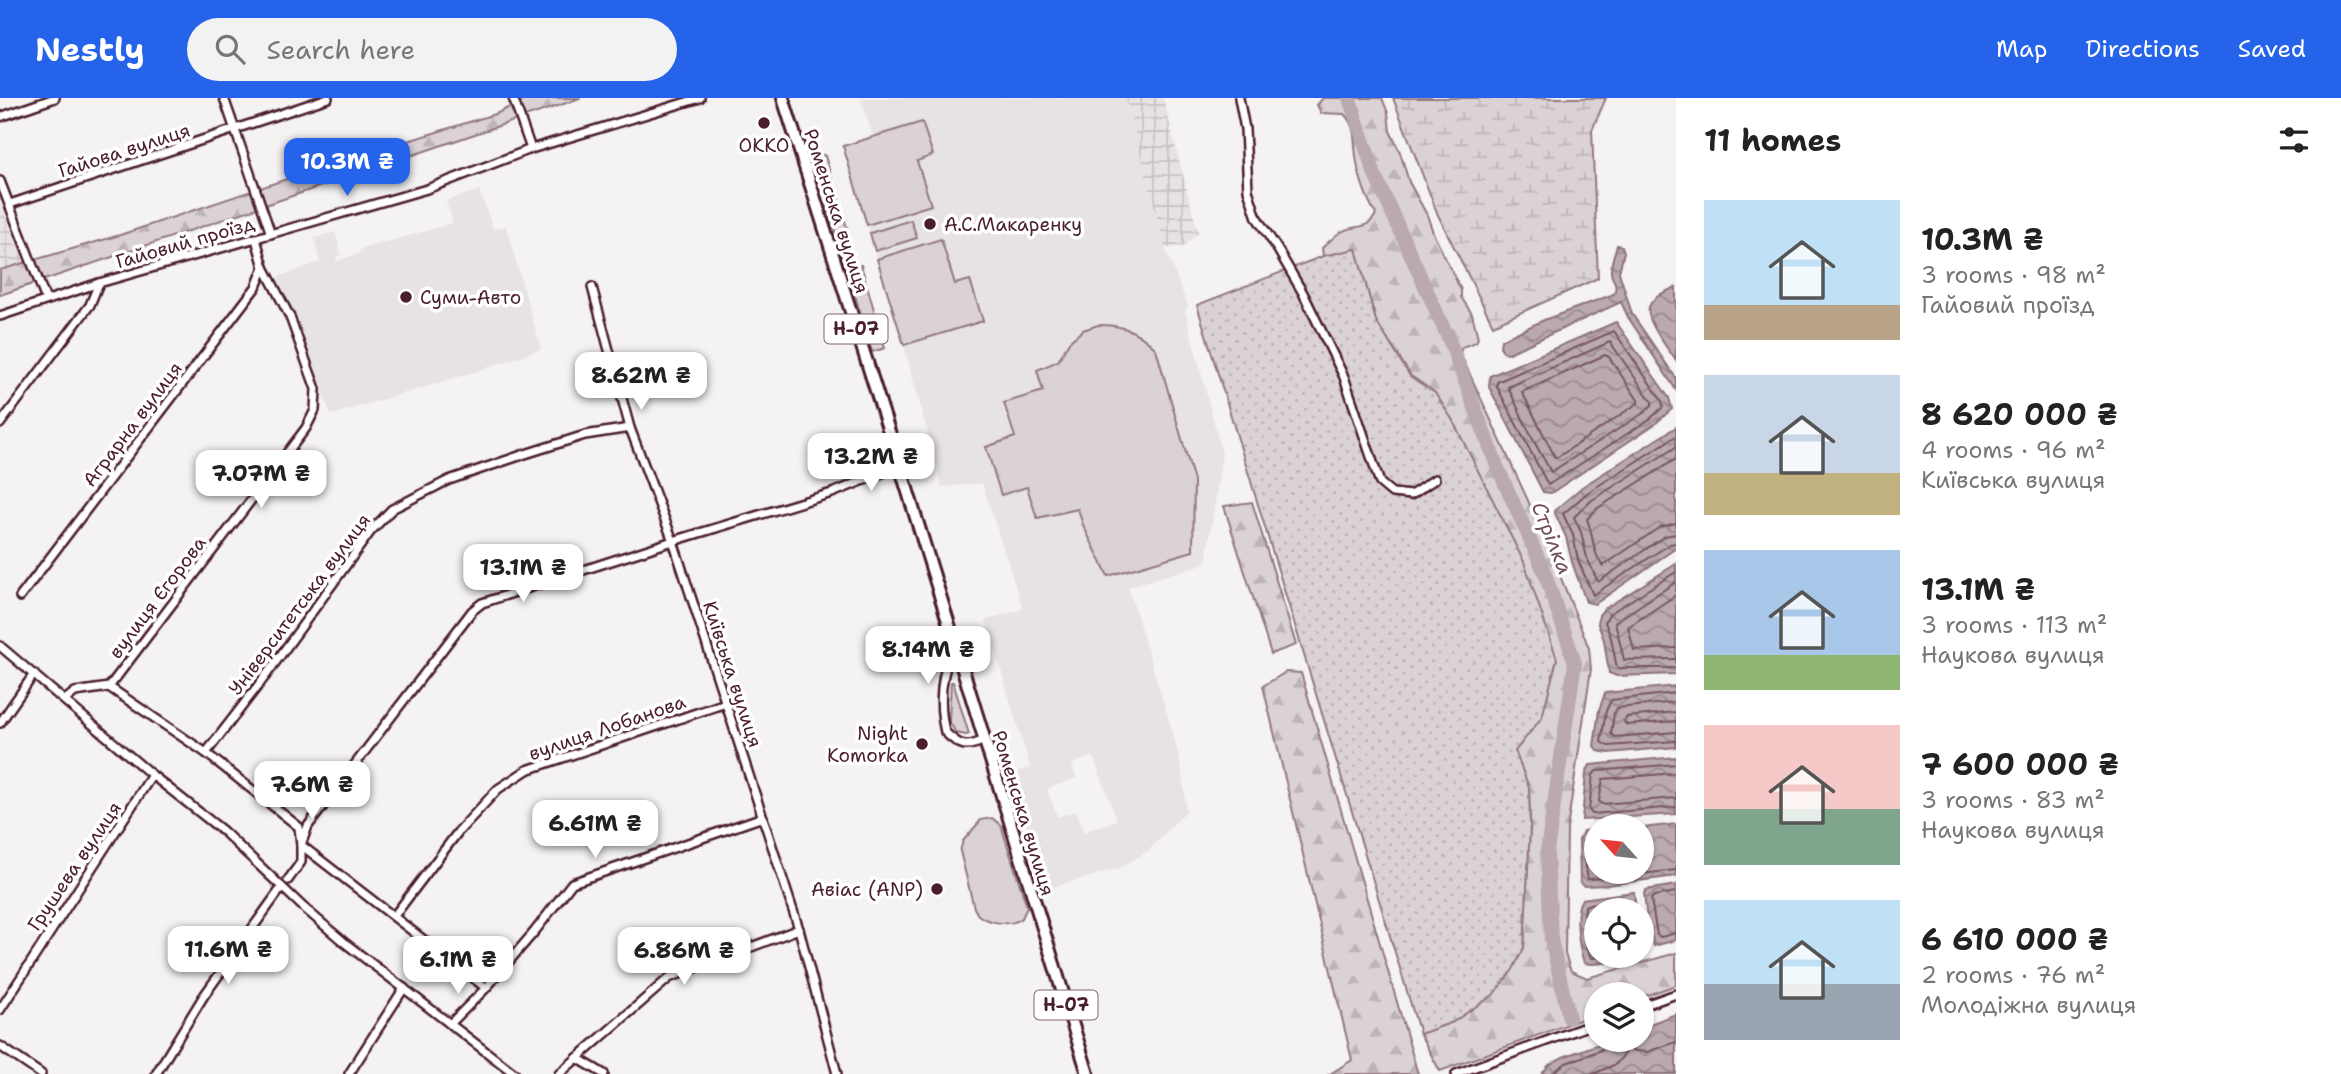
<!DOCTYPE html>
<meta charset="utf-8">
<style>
body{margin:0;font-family:"Shantell Sans",sans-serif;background:#f2f2f2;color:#222;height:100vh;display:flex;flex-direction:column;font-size:26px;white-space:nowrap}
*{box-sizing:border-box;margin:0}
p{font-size:23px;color:#767676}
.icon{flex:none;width:38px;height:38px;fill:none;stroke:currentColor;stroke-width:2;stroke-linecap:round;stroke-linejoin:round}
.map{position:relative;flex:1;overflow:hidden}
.panel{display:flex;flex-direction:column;background:#fff;width:665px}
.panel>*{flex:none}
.needle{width:46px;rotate:297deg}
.tools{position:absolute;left:1584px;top:716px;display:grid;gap:14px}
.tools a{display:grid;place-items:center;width:70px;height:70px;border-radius:50%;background:#fff;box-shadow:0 2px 5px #0004;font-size:35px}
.price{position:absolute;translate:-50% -60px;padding:0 16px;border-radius:14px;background:#fff;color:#222;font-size:23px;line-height:46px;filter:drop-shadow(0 2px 4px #0008)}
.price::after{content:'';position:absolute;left:50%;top:42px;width:21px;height:16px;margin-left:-10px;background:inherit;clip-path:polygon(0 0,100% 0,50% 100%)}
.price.active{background:#2563eb;color:#fff}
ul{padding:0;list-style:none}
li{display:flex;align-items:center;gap:21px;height:175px;padding:0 28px}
li span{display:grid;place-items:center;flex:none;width:196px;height:140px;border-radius:0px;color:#555}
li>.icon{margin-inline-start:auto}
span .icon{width:84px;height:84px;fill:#fffc;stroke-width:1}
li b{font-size:30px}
h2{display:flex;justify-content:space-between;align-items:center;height:84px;padding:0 28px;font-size:30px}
header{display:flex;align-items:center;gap:42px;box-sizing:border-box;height:98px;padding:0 35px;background:#2563eb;color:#fff}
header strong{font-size:33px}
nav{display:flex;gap:38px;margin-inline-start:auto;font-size:24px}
.search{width:490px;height:63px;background:#f2f2f2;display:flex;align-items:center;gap:18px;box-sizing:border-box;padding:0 24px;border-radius:38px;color:#767676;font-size:26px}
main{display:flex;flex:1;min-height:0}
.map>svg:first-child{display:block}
.built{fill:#e7e2e3;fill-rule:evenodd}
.industrial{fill:url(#industrial-grid)}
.green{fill:#dbd2d5;stroke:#927880;stroke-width:2}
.forest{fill:url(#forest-firs);stroke:#927880;stroke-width:2}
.wetland{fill:url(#wetland-marsh);stroke:#927880;stroke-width:2}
.garden{fill:url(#garden-dots);stroke:#927880;stroke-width:2}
.water{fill:url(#water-waves);stroke:#8d727a;stroke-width:2}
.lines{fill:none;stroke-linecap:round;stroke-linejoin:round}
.shore{stroke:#77565f;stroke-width:2}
.river{stroke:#baa9ae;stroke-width:14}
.street-casing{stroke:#4a1f2b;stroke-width:12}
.primary-casing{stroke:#4a1f2b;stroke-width:16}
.street{stroke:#fff;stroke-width:7}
.primary{stroke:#fff;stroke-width:10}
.poi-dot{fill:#4a1f2b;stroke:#fff;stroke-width:2.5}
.labels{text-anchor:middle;stroke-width:7;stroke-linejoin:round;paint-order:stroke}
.shield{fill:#fff;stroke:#80626b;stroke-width:2}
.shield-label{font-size:18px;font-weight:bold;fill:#4a1f2b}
.poi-label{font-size:19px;fill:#4a1f2b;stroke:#fff;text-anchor:start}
.street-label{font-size:19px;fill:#4a1f2b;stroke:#fff}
.water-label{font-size:21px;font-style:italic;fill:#714f59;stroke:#fff}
</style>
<header>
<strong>Nestly</strong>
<div class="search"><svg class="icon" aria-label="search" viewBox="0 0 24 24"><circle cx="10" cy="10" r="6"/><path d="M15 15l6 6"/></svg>Search here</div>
<nav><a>Map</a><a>Directions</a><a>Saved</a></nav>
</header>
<main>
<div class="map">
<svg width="1676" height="976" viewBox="0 0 1676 976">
<defs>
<pattern id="industrial-grid" width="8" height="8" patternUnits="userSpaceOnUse" patternTransform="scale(1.75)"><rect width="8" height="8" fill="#e7e2e3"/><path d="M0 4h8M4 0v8" fill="none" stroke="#c8c1c3"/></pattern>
<pattern id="forest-firs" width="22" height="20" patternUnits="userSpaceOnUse" patternTransform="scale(1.75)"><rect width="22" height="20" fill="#dbd2d5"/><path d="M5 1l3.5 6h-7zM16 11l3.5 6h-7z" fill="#bdb4b7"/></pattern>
<pattern id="wetland-marsh" width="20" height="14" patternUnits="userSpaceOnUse" patternTransform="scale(1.75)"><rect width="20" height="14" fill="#dbd2d5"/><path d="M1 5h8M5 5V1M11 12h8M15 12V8" fill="none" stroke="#bdb4b7"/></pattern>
<pattern id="garden-dots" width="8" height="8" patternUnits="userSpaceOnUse" patternTransform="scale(1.75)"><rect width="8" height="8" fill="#dbd2d5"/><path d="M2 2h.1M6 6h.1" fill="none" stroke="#bdb4b7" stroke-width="1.8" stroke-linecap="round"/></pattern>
<pattern id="water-waves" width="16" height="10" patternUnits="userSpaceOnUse" patternTransform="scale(1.75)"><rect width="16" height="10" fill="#baa9ae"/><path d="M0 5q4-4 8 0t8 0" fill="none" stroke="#99898e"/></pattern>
</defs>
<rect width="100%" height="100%" fill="#f4f2f2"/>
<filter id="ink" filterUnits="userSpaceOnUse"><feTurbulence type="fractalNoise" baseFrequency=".0143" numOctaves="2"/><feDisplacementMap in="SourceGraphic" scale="14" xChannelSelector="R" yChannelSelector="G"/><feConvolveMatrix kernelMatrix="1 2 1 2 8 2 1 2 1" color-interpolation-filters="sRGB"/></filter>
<g filter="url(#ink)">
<g class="built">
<path d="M861 0H1126L1128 3 1165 150 1188 208 1185 213 1222 356 1206 465 1128 489 1174 639 1183 678 1186 713 1148 753 1120 770 1046 791 1010 676 1030 669 986 522 1023 511 982 385 942 389 904 247 843 48 873 39ZM1129 231 1144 240 1156 251 1083 427 1078 410 1037 420 1027 389 1001 397 986 349 1015 339 1004 305 1043 293 1069 244ZM1093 658 1117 722 1084 734 1076 713 1057 719 1047 691 1076 680 1072 666Z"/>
<polygon points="479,92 493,131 506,128 541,251 478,273 331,317 278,179 320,164 314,140 335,134 341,157 336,158 337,163 360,155 359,152 453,125 446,103"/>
</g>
<g class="industrial">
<polygon points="1126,0 1163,0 1198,135 1183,149 1165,150"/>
<polygon points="0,104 24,164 0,172"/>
</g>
<g class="green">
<polygon points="922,24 933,57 917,63 931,107 867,127 843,48"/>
<polygon points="818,54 825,58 848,133 836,136 826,107 827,98 821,70 818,68 815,59 812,58"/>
<polygon points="911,122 917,140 875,153 870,135"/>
<polygon points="941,141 955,186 970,182 983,223 904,247 877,161"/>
<polygon points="861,167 885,250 872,254 847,171"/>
<path d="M1098 227C1125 227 1137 233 1156 251L1194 383 1193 453 1108 478 1083 427 1078 411 1037 420 1027 389 1001 397 986 349 1015 339 1004 305 1043 293 1037 272 1058 263 1069 244 1083 232Z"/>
<polygon points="951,584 953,584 969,636 966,637 956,635 949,623"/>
<path d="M992 720 1001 727 1027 809 1022 820C1011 829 989 825 978 817L974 810 960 753 963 743 981 722Z"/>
</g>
<g class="forest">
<polygon points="526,0 581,0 0,197 0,172 120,137 302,76 498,15"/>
<path d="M1323 0H1382L1388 15 1390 33 1400 54 1409 84 1427 117 1434 137 1461 192V199L1472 216 1478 240 1476 244 1462 249 1460 255 1542 433 1589 550 1591 571 1567 731 1565 856 1571 873 1587 880 1676 855V887L1642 899V896H1596V916L1440 973 1420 936 1453 924 1524 850 1530 728 1529 690 1515 653 1542 619 1435 295 1411 278 1376 223 1356 152 1323 158 1322 150C1328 145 1334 138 1341 134 1355 126 1368 133 1376 116 1366 100 1358 77 1356 58 1354 43 1356 28 1344 16L1321 15 1317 7Z"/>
<polygon points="1252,404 1296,547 1271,556 1224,408"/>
<polygon points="1286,574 1301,575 1418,976 1330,976 1352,962 1263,588"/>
</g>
<polygon class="wetland" points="1393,0 1606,0 1592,32 1598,180 1493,227 1438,117"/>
<polygon class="garden" points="1356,151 1376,223 1410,278 1435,295 1452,321 1524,464 1557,561 1542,619 1515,653 1529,690 1530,728 1524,850 1512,873 1493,897 1453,924 1420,936 1197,207 1323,158"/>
<g class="water">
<path d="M1617 147 1622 148 1624 154 1619 174 1632 216 1676 280V292L1628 219 1621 204 1509 255 1503 254 1500 248 1501 242 1544 222 1614 196C1619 182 1610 183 1611 172 1611 164 1615 154 1617 147Z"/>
<path d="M1676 189V263C1669 252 1644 221 1649 209 1653 198 1667 193 1676 189Z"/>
<polygon points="1616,224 1669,300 1672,311 1655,326 1551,395 1543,394 1489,289 1490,278"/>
<polygon points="1676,329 1676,450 1595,506 1586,504 1572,464 1566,439 1554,413 1582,389"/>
<polygon points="1676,466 1676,576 1617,578 1609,575 1604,542 1598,526 1599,517 1604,511"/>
<polygon points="1676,588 1676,649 1608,655 1598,653 1594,648 1599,612 1605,595"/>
<polygon points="1676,659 1676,716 1582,722 1586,675 1590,667"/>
<polygon points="1676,726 1676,778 1607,787 1584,788 1580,784 1579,742 1583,733 1596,732 1596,774 1642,774 1642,730"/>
<polygon points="1676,787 1676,842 1654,848 1647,822 1644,795 1646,792"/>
<path d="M1634 794 1636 812H1596V858H1628C1614 863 1599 868 1584 865 1579 850 1573 814 1582 801Z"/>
<polygon points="1676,916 1676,976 1542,976 1549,967 1563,959 1610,942 1642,942 1642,929"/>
</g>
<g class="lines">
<g class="shore">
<polygon points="1614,233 1662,303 1663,309 1650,321 1548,387 1497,289 1497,284"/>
<polygon points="1610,244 1652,304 1652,307 1645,314 1551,374 1531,338 1508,289"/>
<polygon points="1605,257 1609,259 1638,302 1638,305 1558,359 1555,359 1522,294"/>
<polyline points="1676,338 1587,395 1563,416 1573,437 1578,462 1593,497 1670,446 1676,445"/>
<polyline points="1676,349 1592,402 1574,419 1581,434 1587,460 1598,484 1665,438 1676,436"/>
<path d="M1676 361 1598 410 1587 421C1593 436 1593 457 1603 468L1660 429 1676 425"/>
<polyline points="1676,474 1609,516 1605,524 1611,540 1617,570 1676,570"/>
<polyline points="1676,484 1615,524 1624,562 1676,561"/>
<polyline points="1676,497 1628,529 1634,552 1676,550"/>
<polyline points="1676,595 1611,602 1606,613 1601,644 1608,648 1676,643"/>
<polyline points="1676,604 1617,610 1614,615 1611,636 1615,639 1676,634"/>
<polyline points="1676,614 1627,619 1624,624 1627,627 1676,623"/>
<polyline points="1676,666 1596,673 1593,677 1589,712 1592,716 1676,709"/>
<polyline points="1676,675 1603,681 1599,703 1602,706 1676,700"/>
<polyline points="1596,739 1588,740 1586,742 1586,771 1588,781 1607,780 1676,772"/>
<polyline points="1676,794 1654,798 1651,801 1657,837 1661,839 1676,835"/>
<path d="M1605 858 1592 860C1582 850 1584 823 1585 808L1590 806 1625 802 1628 804 1629 812"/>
<polyline points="1551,976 1566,965 1604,951 1608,947 1609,942"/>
<polyline points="1593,976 1616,966 1628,952 1647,954 1676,944"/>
</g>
<polyline class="river" points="1349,0 1375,77 1450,244 1497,368 1544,473 1575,565 1547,753 1551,841 1569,920"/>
<defs>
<g id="street">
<polyline points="224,0 271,136"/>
<polyline points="513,0 531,51"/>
<polyline points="1239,0 1245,31 1248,92 1257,120 1278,152 1303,195 1344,279 1380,385 1392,395 1411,397 1435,381"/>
<polyline points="0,19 55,0"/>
<polyline points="0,83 46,202"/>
<polyline points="10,106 328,0"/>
<polyline points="592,189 630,330 673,443 799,831 837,976"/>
<polyline points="0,218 99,185 427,91 531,51 700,0"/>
<polyline points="0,326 90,207 99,185"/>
<polyline points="20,499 256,189 264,169"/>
<path d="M954 547C941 574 938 605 945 634 959 648 966 651 984 642"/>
<polyline points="0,548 152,677 223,733 303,809 345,845 515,976"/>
<polyline points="109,589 206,655 299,729 301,747 486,890"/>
<polyline points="65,602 75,594 109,589 306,330 315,312 316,291 290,219 264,169 256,141"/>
<polyline points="0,625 34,576"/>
<polyline points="206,655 267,576 371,433 392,411 449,382 522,357 585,337 630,330"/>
<polyline points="288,782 301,764 301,747 308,728 472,513 482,505 673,443 832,395 900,368"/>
<polyline points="394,818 458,734 498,691 527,672 726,605"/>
<polyline points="1642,908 1676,896"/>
<polyline points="0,912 152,677"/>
<polyline points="450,926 486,890 535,833 572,785 763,719"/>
<polyline points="0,948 41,976"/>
<polyline points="577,960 604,976"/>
<polyline points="156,976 203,899 282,789"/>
<polyline points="349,976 404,890"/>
<polyline points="559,976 669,880 799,831"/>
<polyline points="1456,976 1596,925"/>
</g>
<polyline id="primary" points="783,0 900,368 1088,976"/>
</defs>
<use href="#street" class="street-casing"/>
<use href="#primary" class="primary-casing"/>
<use href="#street" class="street"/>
<use href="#primary" class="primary"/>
</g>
</g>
<g class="poi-dot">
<circle cx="764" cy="25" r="7"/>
<circle cx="930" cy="126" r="7"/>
<circle cx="406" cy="199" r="7"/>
<circle cx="922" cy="646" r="7"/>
<circle cx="937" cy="791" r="7"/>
</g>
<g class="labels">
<g class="shield">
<rect x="824.5" y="216.5" width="63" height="29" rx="5"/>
<rect x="1034.5" y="892.5" width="63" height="29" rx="5"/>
</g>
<g class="shield-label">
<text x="856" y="237">Н-07</text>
<text x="1066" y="913">Н-07</text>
</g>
<g class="poi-label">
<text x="764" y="54" text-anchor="middle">ОККО</text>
<text x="944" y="133">А.С.Макаренку</text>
<text x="420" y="206">Суми-Авто</text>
<text x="908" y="642" text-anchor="end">Night<tspan x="908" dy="22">Komorka</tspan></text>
<text x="923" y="798" text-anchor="end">Авіас (ANP)</text>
</g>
<g class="street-label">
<text transform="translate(124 52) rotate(-18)" y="7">Гайова вулиця</text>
<text transform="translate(837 113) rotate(72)" y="7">Роменська вулиця</text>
<text transform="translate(185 144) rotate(-16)" y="7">Гайовий проїзд</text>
<text transform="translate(132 326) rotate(-53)" y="7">Аграрна вулиця</text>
<text transform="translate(157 499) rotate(-53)" y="7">вулиця Єгорова</text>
<text transform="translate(299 506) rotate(-53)" y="7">Університетська вулиця</text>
<text transform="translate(733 576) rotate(72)" y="7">Київська вулиця</text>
<text transform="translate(607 629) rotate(-19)" y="7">вулиця Лобанова</text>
<text transform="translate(1024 715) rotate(73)" y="7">Роменська вулиця</text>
<text transform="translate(74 768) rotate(-56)" y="7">Грушева вулиця</text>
</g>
<g class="water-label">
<text transform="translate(1552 440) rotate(68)" y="7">Стрілка</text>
</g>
</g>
</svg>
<div class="tools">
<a><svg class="needle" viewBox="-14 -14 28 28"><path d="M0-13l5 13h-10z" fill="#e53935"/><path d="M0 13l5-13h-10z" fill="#767676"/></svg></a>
<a><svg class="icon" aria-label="locate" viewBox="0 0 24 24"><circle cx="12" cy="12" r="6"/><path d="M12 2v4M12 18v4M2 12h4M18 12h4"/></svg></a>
<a><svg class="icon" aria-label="layers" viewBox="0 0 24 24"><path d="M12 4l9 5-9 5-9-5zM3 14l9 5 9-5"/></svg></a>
</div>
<b class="price active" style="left:347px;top:100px">10.3M ₴</b>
<b class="price" style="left:641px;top:314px">8.62M ₴</b>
<b class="price" style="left:871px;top:395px">13.2M ₴</b>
<b class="price" style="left:261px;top:412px">7.07M ₴</b>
<b class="price" style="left:523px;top:506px">13.1M ₴</b>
<b class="price" style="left:928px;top:588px">8.14M ₴</b>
<b class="price" style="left:312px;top:723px">7.6M ₴</b>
<b class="price" style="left:595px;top:762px">6.61M ₴</b>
<b class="price" style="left:228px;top:888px">11.6M ₴</b>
<b class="price" style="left:684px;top:889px">6.86M ₴</b>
<b class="price" style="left:458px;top:898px">6.1M ₴</b>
</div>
<section class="panel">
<h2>11 homes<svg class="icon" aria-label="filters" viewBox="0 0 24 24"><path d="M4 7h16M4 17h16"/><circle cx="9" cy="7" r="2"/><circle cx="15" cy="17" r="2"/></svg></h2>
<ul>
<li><span style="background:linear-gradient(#bfe0f5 75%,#b9a48a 0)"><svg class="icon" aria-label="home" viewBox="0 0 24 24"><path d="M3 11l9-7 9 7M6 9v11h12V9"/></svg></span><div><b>10.3M ₴</b><p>3 rooms · 98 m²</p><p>Гайовий проїзд</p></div></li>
<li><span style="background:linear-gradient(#c9d6e8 70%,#c2b280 0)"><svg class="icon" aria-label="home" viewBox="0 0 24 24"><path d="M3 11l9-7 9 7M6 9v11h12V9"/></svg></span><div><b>8 620 000 ₴</b><p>4 rooms · 96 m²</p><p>Київська вулиця</p></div></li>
<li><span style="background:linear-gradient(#a9c7e8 75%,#8fb573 0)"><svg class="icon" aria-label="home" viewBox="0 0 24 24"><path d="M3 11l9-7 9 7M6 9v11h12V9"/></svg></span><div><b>13.1M ₴</b><p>3 rooms · 113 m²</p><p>Наукова вулиця</p></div></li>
<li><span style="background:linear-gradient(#f6c9c9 60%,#7fa58c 0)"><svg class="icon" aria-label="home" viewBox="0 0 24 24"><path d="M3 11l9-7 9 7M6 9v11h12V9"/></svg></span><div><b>7 600 000 ₴</b><p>3 rooms · 83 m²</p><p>Наукова вулиця</p></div></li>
<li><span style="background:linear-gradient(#bfe0f5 60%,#9aa5b1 0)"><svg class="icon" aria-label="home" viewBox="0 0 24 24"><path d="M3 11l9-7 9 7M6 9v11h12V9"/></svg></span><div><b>6 610 000 ₴</b><p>2 rooms · 76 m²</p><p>Молодіжна вулиця</p></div></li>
</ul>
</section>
</main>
